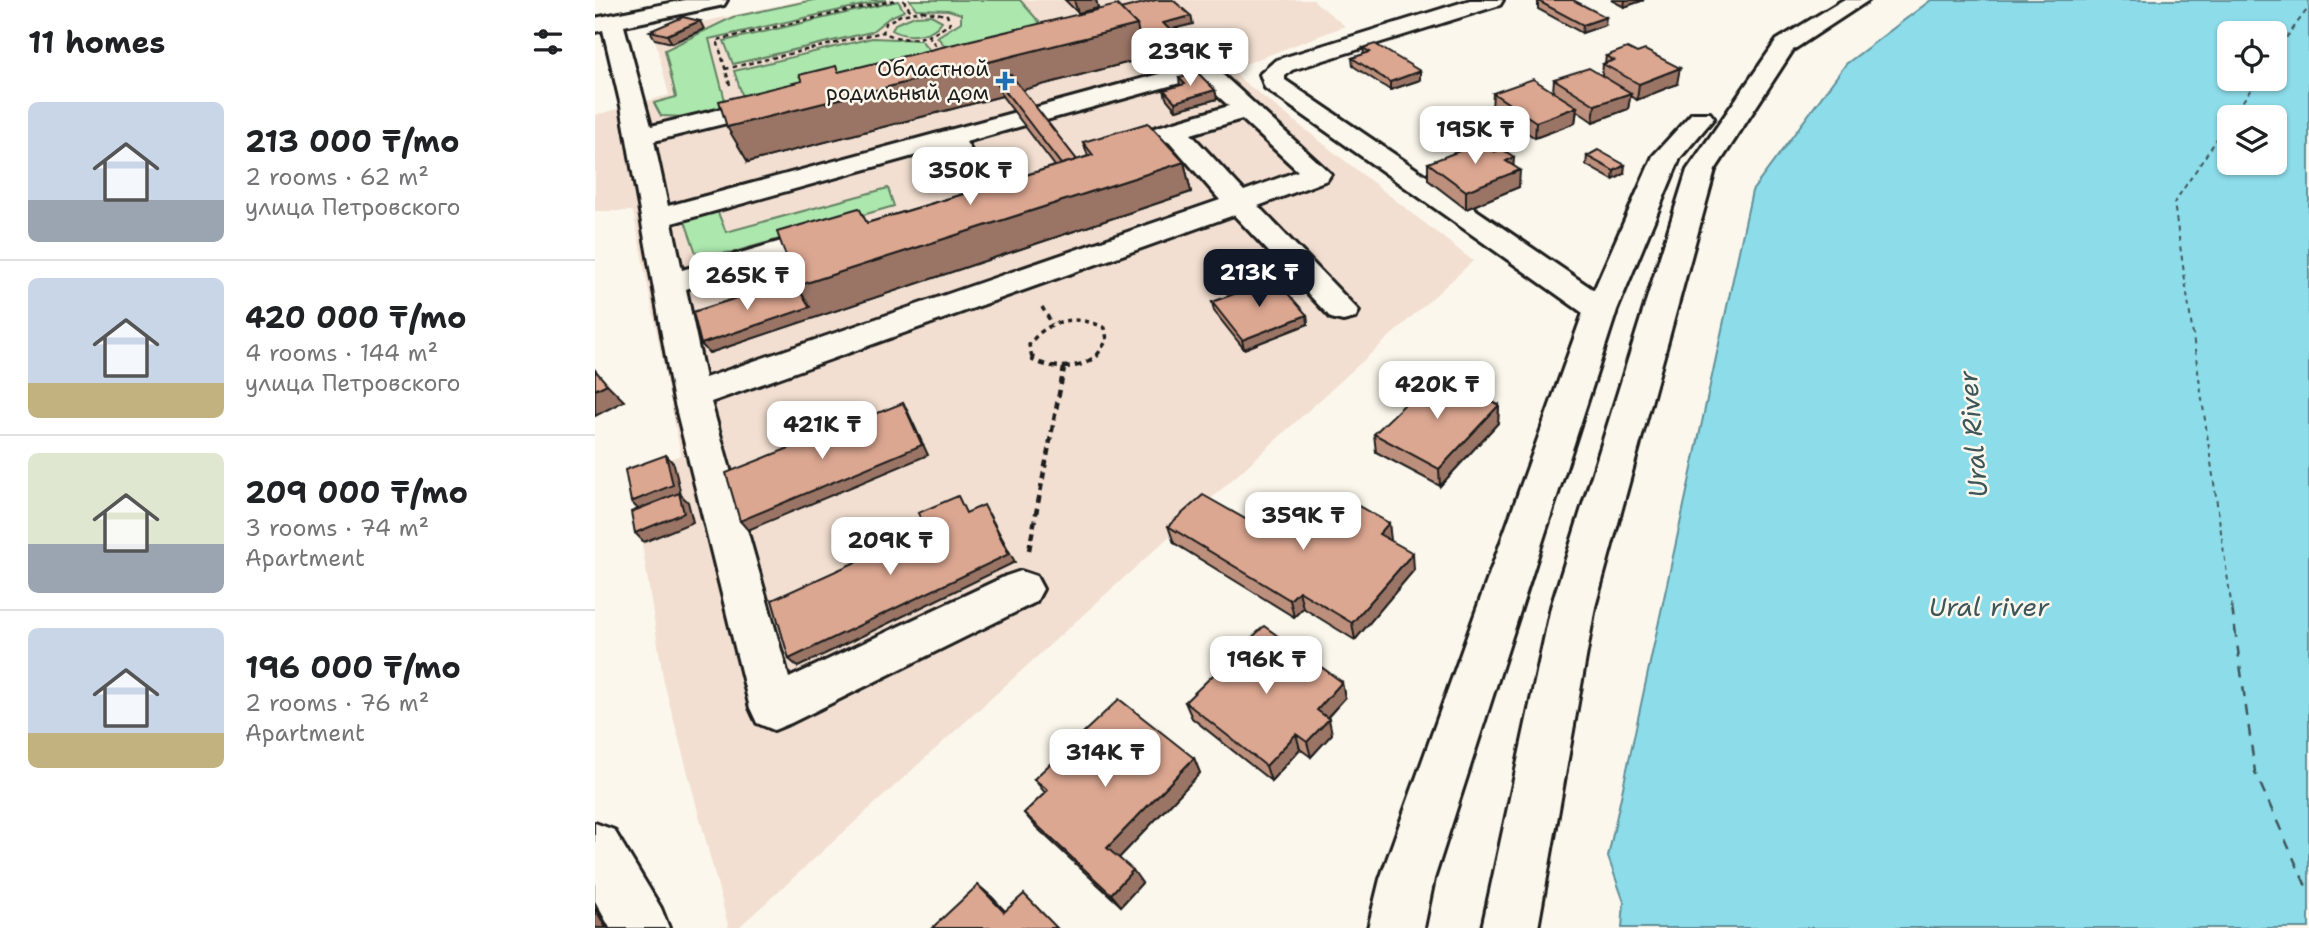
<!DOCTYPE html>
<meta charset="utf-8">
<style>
body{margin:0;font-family:"Shantell Sans",sans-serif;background:#f2f2f2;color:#202124;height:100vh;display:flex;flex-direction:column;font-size:26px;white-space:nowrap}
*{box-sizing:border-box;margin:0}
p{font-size:23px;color:#757577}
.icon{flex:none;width:38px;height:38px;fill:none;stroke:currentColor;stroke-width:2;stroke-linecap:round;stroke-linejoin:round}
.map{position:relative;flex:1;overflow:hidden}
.drawer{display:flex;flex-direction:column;background:#fff;width:595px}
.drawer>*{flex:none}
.buttons{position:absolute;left:1622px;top:21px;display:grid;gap:14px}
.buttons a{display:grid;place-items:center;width:70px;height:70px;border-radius:10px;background:#fff;box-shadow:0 2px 5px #0004;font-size:35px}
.price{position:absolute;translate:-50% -60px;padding:0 16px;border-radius:14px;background:#fff;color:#222;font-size:23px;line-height:46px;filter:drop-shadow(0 2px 4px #0008)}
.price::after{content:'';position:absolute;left:50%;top:42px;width:21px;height:16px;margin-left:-10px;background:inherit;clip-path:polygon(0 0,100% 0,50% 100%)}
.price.on{background:#111827;color:#fff}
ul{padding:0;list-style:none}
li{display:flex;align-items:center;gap:21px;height:175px;padding:0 28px}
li+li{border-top:2px solid #e0e0e0}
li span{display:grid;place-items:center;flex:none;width:196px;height:140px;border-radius:10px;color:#555}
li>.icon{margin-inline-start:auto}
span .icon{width:84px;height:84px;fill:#fffc;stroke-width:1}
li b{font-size:30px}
h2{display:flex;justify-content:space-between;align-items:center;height:84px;padding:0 28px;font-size:30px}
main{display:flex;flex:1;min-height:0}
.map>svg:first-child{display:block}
.built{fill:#f2dfd1}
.green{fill:#ace7ad;stroke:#648264;stroke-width:2}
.water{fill:#8ddcea;stroke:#608f98;stroke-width:2;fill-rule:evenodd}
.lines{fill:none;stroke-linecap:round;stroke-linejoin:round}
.ferry-far1{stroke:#3e565a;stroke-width:2;stroke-dasharray:5 4.5;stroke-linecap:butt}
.ferry{stroke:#3e565a;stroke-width:2.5;stroke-dasharray:11 9;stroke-linecap:butt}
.minor-casing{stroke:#1c1c1c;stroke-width:6}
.path-far2{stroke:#1c1c1c;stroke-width:2.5;stroke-dasharray:4.5 3.5;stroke-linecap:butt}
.path-far1{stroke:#1c1c1c;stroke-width:3.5;stroke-dasharray:5 4.5;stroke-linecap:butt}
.path{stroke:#1c1c1c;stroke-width:4.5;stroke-dasharray:7 5;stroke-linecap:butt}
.minor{fill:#fbf7ec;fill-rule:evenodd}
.wall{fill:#bd907d;stroke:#1c1c1c;stroke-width:2}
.shaded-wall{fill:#9a7566;stroke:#1c1c1c;stroke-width:2}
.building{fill:#dca791;stroke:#1c1c1c;stroke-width:2}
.poi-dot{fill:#1f6fb2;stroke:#fbf7ec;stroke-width:2.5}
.labels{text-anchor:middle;stroke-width:5;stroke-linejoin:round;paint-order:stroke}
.far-poi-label{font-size:21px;fill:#1c1c1c;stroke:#fbf7ec;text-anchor:end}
.water-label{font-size:26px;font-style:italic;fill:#3e565a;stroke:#fbf7ec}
</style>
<main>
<section class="drawer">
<h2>11 homes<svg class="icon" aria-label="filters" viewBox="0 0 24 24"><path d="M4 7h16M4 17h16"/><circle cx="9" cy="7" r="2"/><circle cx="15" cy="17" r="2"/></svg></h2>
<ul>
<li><span style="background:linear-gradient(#c9d6e8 70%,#9aa5b1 0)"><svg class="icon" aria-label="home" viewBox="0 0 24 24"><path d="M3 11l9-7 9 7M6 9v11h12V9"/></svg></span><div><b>213 000 ₸/mo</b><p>2 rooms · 62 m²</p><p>улица Петровского</p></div></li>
<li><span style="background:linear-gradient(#c9d6e8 75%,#c2b280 0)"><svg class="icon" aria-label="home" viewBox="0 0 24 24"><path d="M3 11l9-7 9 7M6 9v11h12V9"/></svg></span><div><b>420 000 ₸/mo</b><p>4 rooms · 144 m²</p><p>улица Петровского</p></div></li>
<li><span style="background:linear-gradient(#dfe7d0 65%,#9aa5b1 0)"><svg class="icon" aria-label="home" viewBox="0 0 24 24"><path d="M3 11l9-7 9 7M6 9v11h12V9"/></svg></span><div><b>209 000 ₸/mo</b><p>3 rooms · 74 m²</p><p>Apartment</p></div></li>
<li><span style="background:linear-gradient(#c9d6e8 75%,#c2b280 0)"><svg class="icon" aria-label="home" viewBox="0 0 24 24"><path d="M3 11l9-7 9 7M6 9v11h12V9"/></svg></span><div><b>196 000 ₸/mo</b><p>2 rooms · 76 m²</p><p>Apartment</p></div></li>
</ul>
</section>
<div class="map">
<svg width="1714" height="928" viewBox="0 0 1714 928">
<rect width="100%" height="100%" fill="#fbf7ec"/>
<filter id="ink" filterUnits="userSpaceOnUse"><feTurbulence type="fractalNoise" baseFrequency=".0143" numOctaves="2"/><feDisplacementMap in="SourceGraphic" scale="14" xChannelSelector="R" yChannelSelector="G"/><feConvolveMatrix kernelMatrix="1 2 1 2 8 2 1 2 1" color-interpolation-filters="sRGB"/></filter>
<g filter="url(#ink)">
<polygon class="built" points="208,0 718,0 750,26 634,70 878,261 143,928 134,928 69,683 36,474 86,455 38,211 0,211 0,115 74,95 60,39 93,25"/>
<g class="green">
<polygon points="218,0 291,0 114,39 132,108 92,117 66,116 59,103 81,97 70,50 138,17"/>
<polygon points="315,0 425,0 446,24 351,47 342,37 366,22 366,14 353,10 321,9"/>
<polygon points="303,1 309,11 295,17 276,32 138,64 129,41"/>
<path d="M336 15 347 21C338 36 312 39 297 30L300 24 320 16Z"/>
<polygon points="277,38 326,40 335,51 148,97 139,71"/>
<polygon points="293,188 299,206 139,252 102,256 89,218 121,208 131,232"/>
</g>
<path class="water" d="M1336 0H1714V928H1027L1029 902 1013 857 1157 191 1251 64ZM1634 33H1680V79H1634ZM1634 117H1680V163H1634Z"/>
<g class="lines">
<g class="ferry-far1">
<polyline points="1680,53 1714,7"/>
<polyline points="1637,117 1663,79"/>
<polyline points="1634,121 1579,203 1637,609"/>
</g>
<polyline class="ferry" points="1637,607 1660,772 1714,893"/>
<defs>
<g id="minor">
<path d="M90 0H132L129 5 29 26 56 126 180 96 189 99 193 104 189 109 59 141 73 206 421 112 430 115 434 120 430 125 371 142 399 190 395 196 385 199 375 196 347 148 77 223 87 270 238 226 249 229 253 235 249 241 91 289 110 378 625 200 574 141 515 158 505 156 502 150 505 144 634 106 603 78 444 122 435 119 431 114 435 109 608 62 616 64 736 174 732 180 663 206 764 311 760 318 748 321 736 318 639 215 116 402 194 678 411 576 426 571 441 576 448 589 441 602 196 723 179 730 162 723 155 708 78 396 26 106 8 30 0 32V18ZM647 119 703 171 649 191 596 134Z"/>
<polygon points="875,0 908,0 905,5 697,70 690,76 690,80 999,290 1058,156 1097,113 1115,113 1119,118 1085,158 1022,310 839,879 829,928 773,928 785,879 988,313 670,88 665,74 681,60"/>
<polygon points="1248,0 1274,0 1198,50 1120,170 1000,607 943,928 887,928 956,607 1092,170 1182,40"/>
<polygon points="0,823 19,830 66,908 74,928 15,928 0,901"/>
</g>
</defs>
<use href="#minor" class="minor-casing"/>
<g class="path-far2">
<polyline points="308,0 317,13"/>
<path d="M327 11 352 15 355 23C336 39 310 44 288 32L291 23 306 15Z"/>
<polyline points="333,35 345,51"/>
<polyline points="130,69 288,32"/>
<polyline points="135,85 122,40 300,0"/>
</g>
<g class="path-far1">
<polyline points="447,307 457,324"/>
<path d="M437 357 434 345C453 318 482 314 510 328L512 340 501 357"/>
</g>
<g class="path">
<path d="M437 355 438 360C458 370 485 370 503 355"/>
<polyline points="434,550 469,368"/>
</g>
<use href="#minor" class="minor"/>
</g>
<g class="wall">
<polygon points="470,0 501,0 503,8 483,13"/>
<polygon points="1016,0 1049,0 1029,7"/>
<polygon points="943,1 1010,25 987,33 943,9"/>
<polygon points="525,9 598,24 575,29 577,32 579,40 547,48 550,58 427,90 482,160 493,156 488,142 589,162 596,192 114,353 187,292 202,287 272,223 460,166 407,96 153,162 207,81"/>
<polygon points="109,29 77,43 60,39 55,31"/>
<polygon points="768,48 825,80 795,90 758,66 757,58 769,54"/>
<polygon points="1011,56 1082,84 1042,100 1035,96 1033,109 998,122 982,111 980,123 940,138 897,109 898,93 958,92 959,79 1007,76 1008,64 1010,63"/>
<polygon points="584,78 620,90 622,99 581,110 571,98 569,90 585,85"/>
<polygon points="992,156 1029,174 1018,180 991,165"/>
<polygon points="833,163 918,166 924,187 871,209 833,180"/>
<polygon points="617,302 712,315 713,324 649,349 619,311"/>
<polygon points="904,405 903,423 845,486 781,452 779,434"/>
<polygon points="747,514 794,523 795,541 819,570 760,640 708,608 699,617 579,543 573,526 684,538"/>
<polygon points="750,698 732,718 737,734 716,757 705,749 676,781 597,718 590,702"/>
<polygon points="599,758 605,773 524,858 547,883 526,906 441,827 429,813 450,793 439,779"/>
</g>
<g class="shaded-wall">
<polygon points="479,0 501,0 503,8 483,13"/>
<polygon points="1030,0 1049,0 1029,7"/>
<polygon points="596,16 598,24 569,31 568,23"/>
<polygon points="1011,17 1010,25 987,33 988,25"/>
<polygon points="105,21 109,29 77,43 72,35"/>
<polygon points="542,25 577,32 579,40 547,48 550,58 412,94 401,79 407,96 153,162 132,127"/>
<polygon points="1085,68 1082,84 1042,100 1044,84"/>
<polygon points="825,71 825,80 795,90 795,82"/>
<polygon points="620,90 622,99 581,110 580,102"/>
<polygon points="1036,93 1033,109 998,122 1000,105"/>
<polygon points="982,107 980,123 940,138 941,122"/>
<polygon points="919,157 918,173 925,170 924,187 871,209 871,191 911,161"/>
<polygon points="589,162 596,192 114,353 106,344 215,307 202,286"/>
<polygon points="1030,165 1029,174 1018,180 1019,171"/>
<polygon points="712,315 713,324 649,349 647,340"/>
<polygon points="12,384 29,401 0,416 0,390"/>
<polygon points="308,403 313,412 333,455 153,530 145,521"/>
<polygon points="904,405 903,423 845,486 844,469"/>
<polygon points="71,455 79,464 86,495 93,502 98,522 49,542 40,533 45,511 36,502"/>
<polygon points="394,514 420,562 203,667 194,659"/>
<polygon points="794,523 796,540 785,551 784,534"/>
<polygon points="818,553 819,570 760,640 757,623"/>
<polygon points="704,591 708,608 699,617 695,600"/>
<polygon points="747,682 750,698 725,725 722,710"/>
<polygon points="734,719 737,734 716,757 712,742"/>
<polygon points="701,734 705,749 676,781 671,766"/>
<polygon points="599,758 605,773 521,861 512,848"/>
<polygon points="538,870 547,883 526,906 516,894"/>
<polygon points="383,885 397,897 422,924 409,912"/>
<polygon points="0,908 11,928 1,928 0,926"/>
</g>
<g class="building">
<polygon points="561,0 578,0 596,16 568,23 577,32 545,40 542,25 525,9"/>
<polygon points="946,0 978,0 1011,17 988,25 943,1"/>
<polygon points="522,5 542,25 132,127 124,101 207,81 204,75 241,66 243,72"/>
<polygon points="88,17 105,21 72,35 55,31"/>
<polygon points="780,44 825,71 795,82 757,58 775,52 768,48"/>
<polygon points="1032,48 1042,53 1050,50 1085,68 1044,84 1008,64 1019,60 1011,56"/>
<polygon points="994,68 1036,93 1000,105 959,79"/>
<polygon points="603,73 620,90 580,102 569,90 590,84 584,78"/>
<polygon points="416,75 482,160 466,164 401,79"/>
<polygon points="938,79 982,107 941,122 898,93"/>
<polygon points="553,123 589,162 202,286 182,232 264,208 272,223 498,155 488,142"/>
<polygon points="885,143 899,152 907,149 919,157 911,161 925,170 871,191 833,163"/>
<polygon points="1003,150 1030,165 1019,171 992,156"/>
<polygon points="680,279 712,315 647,340 617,302"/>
<polygon points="182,285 184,293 202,287 215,307 106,344 98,312"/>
<polygon points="0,370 12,384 0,390"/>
<polygon points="840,375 904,405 844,469 779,434"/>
<polygon points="308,403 327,445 145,521 131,473"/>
<polygon points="71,455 78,485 36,502 30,470"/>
<polygon points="84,493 89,513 40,533 36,512"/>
<polygon points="608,495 684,538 721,500 747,514 758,503 794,523 784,534 818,553 757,623 704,591 695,600 573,526"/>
<polygon points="363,496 371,513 389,505 414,554 194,659 177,600 331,530 323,513"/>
<polygon points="669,626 747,682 722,710 734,719 712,742 701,734 671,766 590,702"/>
<polygon points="524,699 599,758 512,848 538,870 516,894 429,813 453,790 439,779"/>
<polygon points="383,885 409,912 429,894 462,928 337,928"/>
</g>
</g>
<path class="poi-dot" d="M406.5 70.5h7v7h7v7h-7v7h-7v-7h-7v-7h7z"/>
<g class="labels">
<g class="far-poi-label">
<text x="394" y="76">Областной<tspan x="394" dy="24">родильный дом</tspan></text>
</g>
<g class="water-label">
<text transform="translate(1378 434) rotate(-95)" y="9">Ural River</text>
<text x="1394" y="616">Ural river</text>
</g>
</g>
</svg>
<div class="buttons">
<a><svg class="icon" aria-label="locate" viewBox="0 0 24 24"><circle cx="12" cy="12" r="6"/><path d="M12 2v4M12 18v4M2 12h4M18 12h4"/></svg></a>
<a><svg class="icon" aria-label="layers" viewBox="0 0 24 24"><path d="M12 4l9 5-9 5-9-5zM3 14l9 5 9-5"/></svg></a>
</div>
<b class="price" style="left:595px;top:88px">239K ₸</b>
<b class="price" style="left:880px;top:166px">195K ₸</b>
<b class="price" style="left:375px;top:207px">350K ₸</b>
<b class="price on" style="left:664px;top:309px">213K ₸</b>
<b class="price" style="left:152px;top:312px">265K ₸</b>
<b class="price" style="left:842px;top:421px">420K ₸</b>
<b class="price" style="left:227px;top:461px">421K ₸</b>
<b class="price" style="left:708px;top:552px">359K ₸</b>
<b class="price" style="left:295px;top:577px">209K ₸</b>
<b class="price" style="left:671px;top:696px">196K ₸</b>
<b class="price" style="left:510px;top:789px">314K ₸</b>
</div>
</main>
